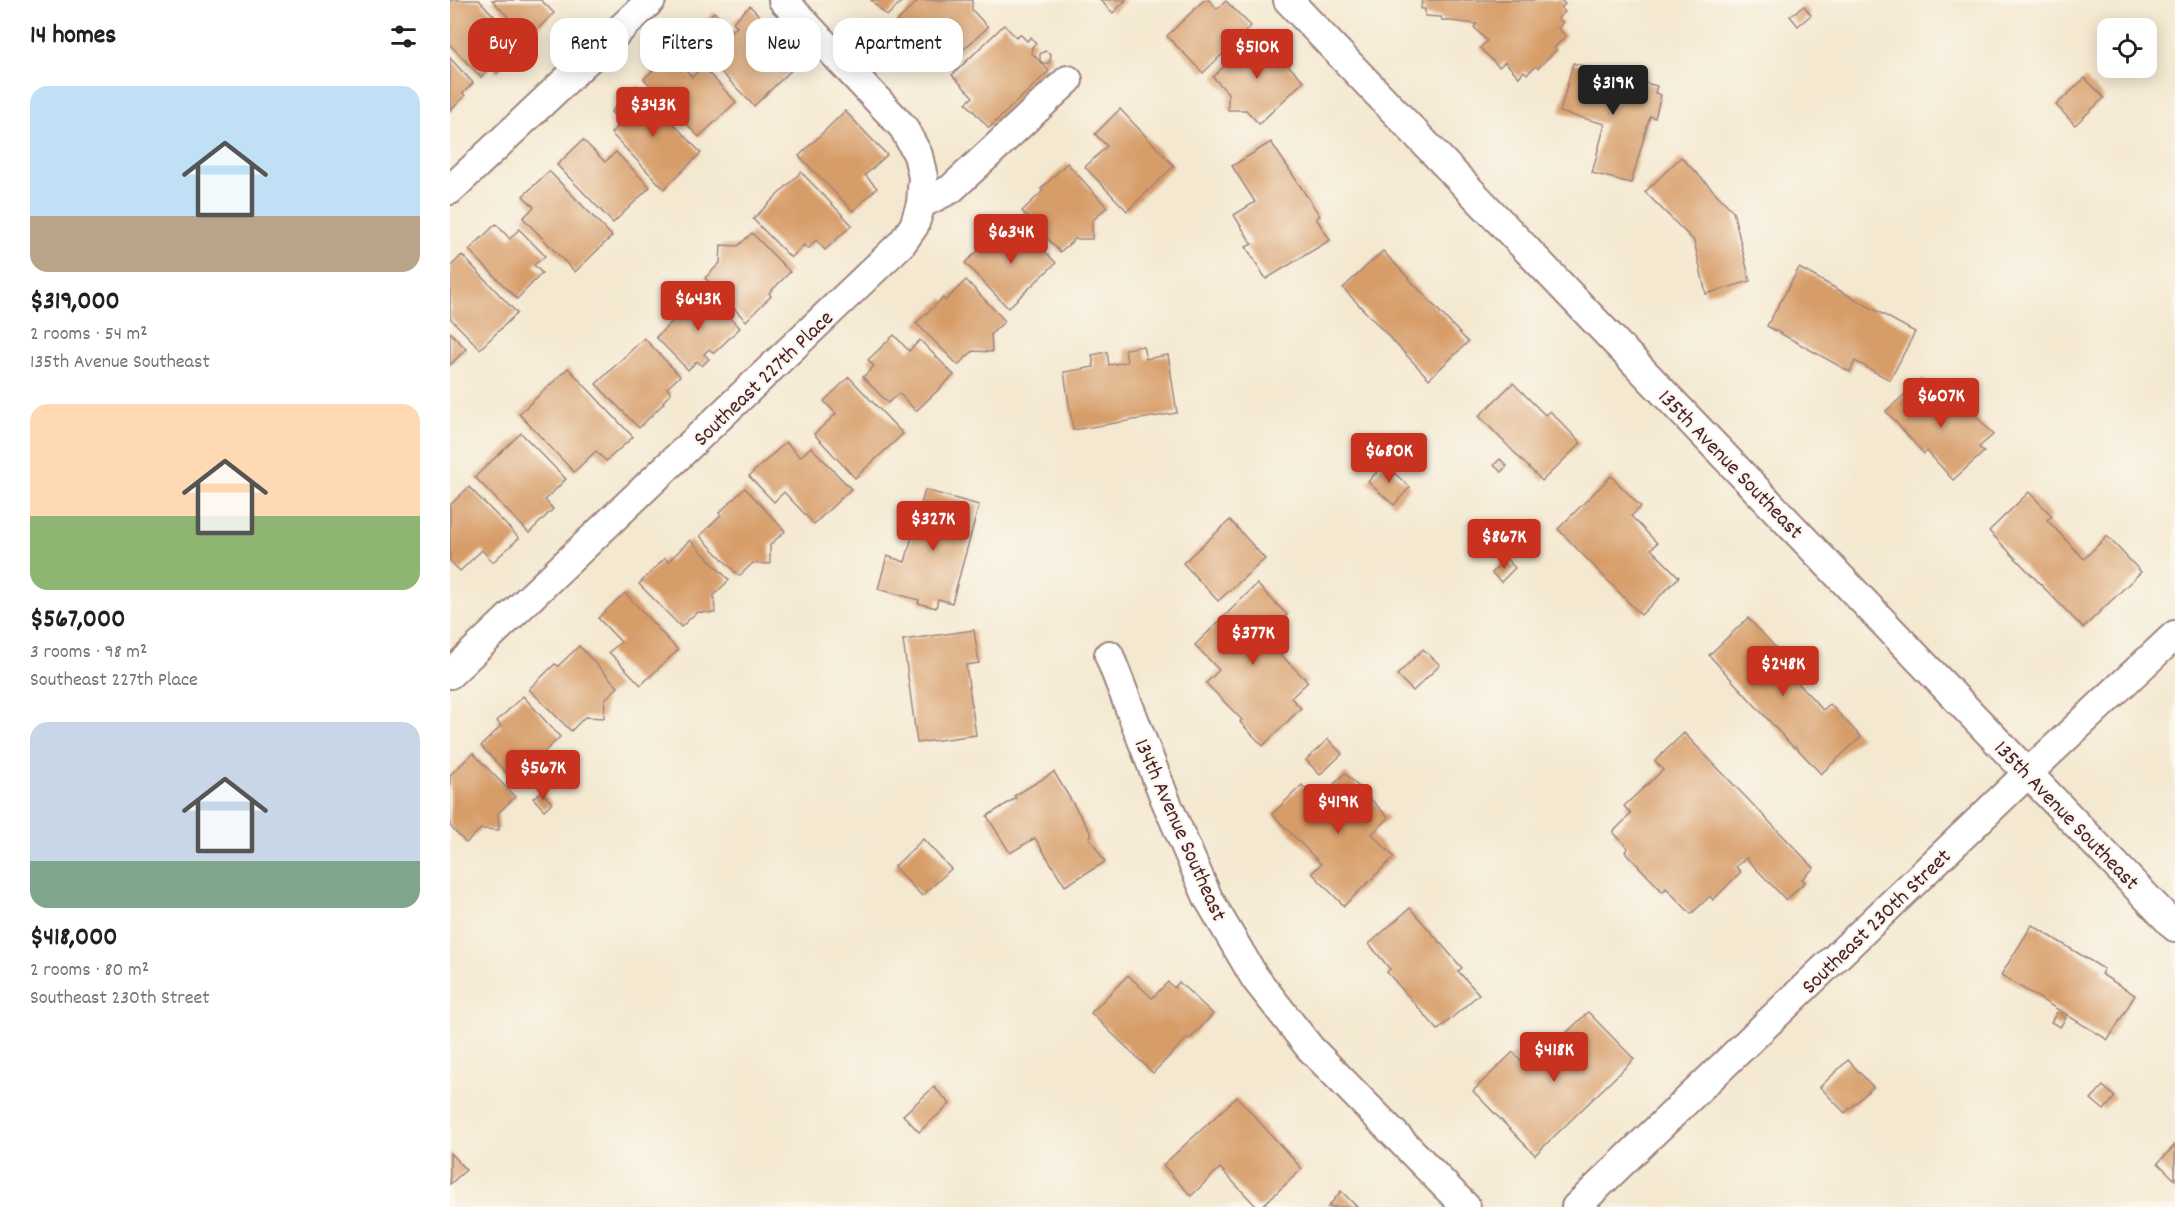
<!DOCTYPE html>
<meta charset="utf-8">
<style>
body{margin:0;font-family:Dekko,sans-serif;background:#f2f2f2;color:#202124;height:100vh;display:flex;flex-direction:column;font-size:22px;white-space:nowrap}
*{box-sizing:border-box;margin:0}
p{font-size:20px;color:#757577}
.icon{flex:none;width:33px;height:33px;fill:none;stroke:currentColor;stroke-width:2;stroke-linecap:round;stroke-linejoin:round}
.map{position:relative;flex:1;overflow:hidden}
.side{display:flex;flex-direction:column;background:#fff;width:450px}
.side>*{flex:none}
.top-card{position:absolute;left:18px;top:18px;width:570px;height:54px;display:flex;gap:12px}
.tools{position:absolute;left:1647px;top:18px;display:grid;gap:12px}
.tools a{display:grid;place-items:center;width:60px;height:60px;border-radius:12px;background:#fff;box-shadow:0 3px 15px #0003;font-size:30px}
.price{position:absolute;translate:-50% -51px;padding:0 14px;border-radius:6px;background:#c8321e;color:#fff;font-size:20px;line-height:39px;filter:drop-shadow(0 2px 3px #0008)}
.price::after{content:'';position:absolute;left:50%;top:36px;width:18px;height:14px;margin-left:-9px;background:inherit;clip-path:polygon(0 0,100% 0,50% 100%)}
.price.active{background:#222;color:#fff}
ul{padding:0;list-style:none}
li{display:grid;align-content:center;gap:12px;height:318px;padding:0 30px}
li span{display:grid;place-items:center;height:186px;border-radius:18px;color:#555}
li>.icon{margin-inline-start:auto}
span .icon{width:108px;height:108px;fill:#fffc;stroke-width:1}
li b{font-size:26px}
h2{display:flex;justify-content:space-between;align-items:center;height:72px;padding:0 30px;font-size:26px}
.tag{padding:0 21px;border-radius:18px;background:#fff;box-shadow:0 3px 15px #0003;font-size:21px;line-height:54px}
.tag.active{background:#c8321e;color:#fff}
main{display:flex;flex:1;min-height:0}
.map>svg:first-child{display:block}
.building{fill:#d79d69}
.lines{fill:none;stroke-linecap:round;stroke-linejoin:round}
.street-casing{stroke:#9f847e;stroke-width:32}
.street{stroke:#fff;stroke-width:28}
.labels{text-anchor:middle;stroke-width:4.5;stroke-linejoin:round;paint-order:stroke}
.street-label{font-size:22px;fill:#4a1f2b;stroke:#fbf7ec}
</style>
<main>
<section class="side">
<h2>14 homes<svg class="icon" aria-label="filters" viewBox="0 0 24 24"><path d="M4 7h16M4 17h16"/><circle cx="9" cy="7" r="2"/><circle cx="15" cy="17" r="2"/></svg></h2>
<ul>
<li><span style="background:linear-gradient(#bfe0f5 70%,#b9a48a 0)"><svg class="icon" aria-label="home" viewBox="0 0 24 24"><path d="M3 11l9-7 9 7M6 9v11h12V9"/></svg></span><div><b>$319,000</b><p>2 rooms · 54 m²</p><p>135th Avenue Southeast</p></div></li>
<li><span style="background:linear-gradient(#ffd9b3 60%,#8fb573 0)"><svg class="icon" aria-label="home" viewBox="0 0 24 24"><path d="M3 11l9-7 9 7M6 9v11h12V9"/></svg></span><div><b>$567,000</b><p>3 rooms · 98 m²</p><p>Southeast 227th Place</p></div></li>
<li><span style="background:linear-gradient(#c9d6e8 75%,#7fa58c 0)"><svg class="icon" aria-label="home" viewBox="0 0 24 24"><path d="M3 11l9-7 9 7M6 9v11h12V9"/></svg></span><div><b>$418,000</b><p>2 rooms · 80 m²</p><p>Southeast 230th Street</p></div></li>
</ul>
</section>
<div class="map">
<svg width="1725" height="1207" viewBox="0 0 1725 1207">
<rect width="100%" height="100%" fill="#fbf7ec"/>
<filter id="ink" filterUnits="userSpaceOnUse"><feTurbulence type="fractalNoise" baseFrequency=".0167" numOctaves="2"/><feDisplacementMap in="SourceGraphic" scale="12" xChannelSelector="R" yChannelSelector="G"/><feConvolveMatrix kernelMatrix="1 2 1 2 8 2 1 2 1" color-interpolation-filters="sRGB"/></filter>
<filter id="wash" filterUnits="userSpaceOnUse"><feTurbulence type="fractalNoise" baseFrequency=".008" numOctaves="4" result="noise"/><feDisplacementMap in="SourceGraphic" scale="24" xChannelSelector="R" yChannelSelector="G"/><feGaussianBlur stdDeviation="1.35" result="paint"/><feColorMatrix in="noise" values="0 0 0 0 0 0 0 0 0 0 0 0 0 0 0 0 0 1.4 0 .05"/><feComposite in="paint" operator="in"/></filter>
<g filter="url(#wash)">
<rect width="100%" height="100%" fill="#f4e8d0"/>
<g id="blocks">
<g class="building">
<polygon points="0,0 29,0 74,48 47,73 42,67 31,77 0,45"/>
<polygon points="42,0 91,0 104,13 78,38"/>
<polygon points="421,0 453,0 437,16"/>
<polygon points="469,0 522,0 522,10 538,27 493,68 446,22"/>
<polygon points="650,0 676,0 663,13"/>
<polygon points="754,0 759,0 767,9 776,1 801,26 753,73 717,36"/>
<polygon points="972,0 1111,0 1115,4 1111,8 1115,12 1108,18 1113,23 1108,28 1116,36 1104,48 1106,50 1088,68 1086,66 1077,74 1074,71 1069,77 1055,62 1049,67 1030,48 1037,41 1024,27 1027,24 992,20 991,17 975,16 975,9 971,9"/>
<polygon points="300,6 352,60 304,106 238,38 264,12 282,31 287,27 283,22"/>
<polygon points="1354,6 1361,15 1348,26 1340,16"/>
<polygon points="554,25 566,37 570,34 577,41 581,37 586,43 581,48 583,50 581,52 599,71 539,128 516,103 523,97 502,75"/>
<polygon points="807,35 854,81 809,124 796,110 778,110 778,93 763,77"/>
<polygon points="595,51 601,54 600,62 596,64 590,61 590,54"/>
<polygon points="220,54 242,77 253,67 286,102 249,137 194,79"/>
<polygon points="0,58 23,83 13,93 15,96 0,111"/>
<polygon points="1123,63 1207,86 1205,93 1211,95 1205,118 1200,116 1181,183 1142,173 1155,124 1110,112"/>
<polygon points="1635,78 1654,98 1625,125 1606,105"/>
<polygon points="188,86 251,153 214,189 161,133 172,123 161,112"/>
<polygon points="670,109 724,166 677,211 635,167 657,146 645,134"/>
<polygon points="395,111 437,155 415,175 427,188 403,211 349,156"/>
<polygon points="133,140 155,162 166,152 200,187 163,223 107,165"/>
<polygon points="821,142 870,216 866,218 880,240 816,279 796,247 802,244 784,215 805,202 782,166"/>
<polygon points="1231,157 1283,211 1300,281 1256,294 1244,241 1195,192"/>
<polygon points="617,163 657,207 642,221 642,239 625,239 610,252 572,211 593,191 591,189"/>
<polygon points="99,171 162,236 125,272 73,218 84,207 73,196"/>
<polygon points="351,172 402,225 375,250 366,240 358,249 354,245 341,258 303,219"/>
<polygon points="46,224 60,239 69,229 95,256 84,265 92,273 67,299 19,250"/>
<polygon points="569,224 606,263 558,308 515,263 541,238 547,245"/>
<polygon points="302,233 340,272 319,293 321,296 296,321 255,278 270,263 271,245 288,246"/>
<polygon points="933,251 1018,342 979,379 893,288"/>
<polygon points="12,255 67,313 30,349 0,318 0,267"/>
<polygon points="1349,268 1465,332 1440,380 1405,361 1400,372 1317,326"/>
<polygon points="516,280 555,321 541,334 542,352 523,351 508,365 466,323 493,298 495,301"/>
<polygon points="254,291 290,328 264,353 259,349 254,354 259,359 252,366 247,361 238,370 206,337"/>
<polygon points="0,332 16,349 0,365"/>
<polygon points="444,335 459,351 470,340 504,375 466,411 449,393 438,403 413,377 424,366 418,360"/>
<polygon points="194,338 230,376 217,388 221,393 213,402 214,403 189,428 146,384"/>
<polygon points="693,346 696,359 718,355 727,413 623,430 614,372 644,367 642,355 657,352 659,365 677,362 675,349"/>
<polygon points="118,368 183,437 156,461 146,451 124,472 69,414"/>
<polygon points="399,377 453,434 405,478 364,434 386,414 374,401"/>
<polygon points="1471,380 1499,411 1512,400 1543,435 1529,447 1534,452 1503,480 1477,451 1474,454 1436,411"/>
<polygon points="1063,383 1095,415 1100,411 1131,443 1092,481 1029,416"/>
<polygon points="71,433 116,479 95,500 103,509 79,533 25,477"/>
<polygon points="336,442 350,457 361,447 401,489 364,524 334,492 324,502 299,476"/>
<polygon points="1050,459 1057,466 1051,472 1044,465"/>
<polygon points="934,464 960,487 944,505 918,482"/>
<polygon points="1161,476 1191,507 1181,516 1207,543 1201,549 1229,577 1191,615 1108,529"/>
<polygon points="19,487 69,538 43,562 32,550 10,571 0,561 0,505"/>
<polygon points="295,488 335,531 320,545 320,564 303,563 289,576 250,536 271,515 269,513"/>
<polygon points="475,490 529,505 502,603 488,599 486,608 468,603 469,600 428,589 437,556 455,562"/>
<polygon points="1579,492 1602,516 1597,520 1634,559 1657,536 1691,572 1633,628 1539,531"/>
<polygon points="780,520 815,559 768,601 733,563"/>
<polygon points="240,540 279,580 264,595 265,613 247,612 231,627 189,584 215,558 218,562"/>
<polygon points="1056,558 1065,568 1051,582 1042,573"/>
<polygon points="807,584 837,615 814,638 858,682 841,698 851,708 813,746 790,722 792,720 756,683 769,670 745,645"/>
<polygon points="175,593 228,650 191,685 159,652 171,642 148,618"/>
<polygon points="1298,618 1345,668 1339,673 1373,710 1380,704 1411,737 1371,774 1345,746 1344,748 1259,655"/>
<polygon points="524,630 529,663 516,665 526,735 467,743 453,640"/>
<polygon points="129,646 168,687 155,699 154,718 135,717 121,731 79,689 105,664 108,666"/>
<polygon points="973,649 990,665 963,691 947,675"/>
<polygon points="73,696 110,737 64,781 31,746 51,726 47,721"/>
<polygon points="1234,733 1364,868 1352,879 1355,882 1336,900 1296,858 1286,867 1291,872 1263,900 1260,896 1241,914 1216,888 1213,892 1175,852 1178,848 1163,832 1181,814 1174,806 1213,770 1205,761"/>
<polygon points="878,739 892,754 870,775 856,760"/>
<polygon points="23,753 65,797 48,813 49,830 31,829 16,843 0,826 0,775"/>
<circle cx="97" cy="761" r="7"/>
<polygon points="604,772 642,835 639,837 655,862 615,886 585,838 560,853 537,816 566,798 564,796"/>
<polygon points="895,773 939,818 922,834 944,857 894,906 862,873 871,864 822,814 852,785 867,801"/>
<polygon points="91,792 102,803 94,810 83,798"/>
<polygon points="473,839 501,869 472,896 444,867"/>
<polygon points="960,908 1012,968 1008,971 1029,994 988,1030 937,972 940,969 919,944"/>
<polygon points="1582,925 1654,969 1651,974 1685,995 1658,1040 1551,975"/>
<polygon points="678,975 702,998 718,982 724,988 729,982 763,1014 739,1040 737,1038 703,1073 641,1013"/>
<polygon points="1138,1012 1184,1059 1085,1155 1023,1091 1063,1052 1079,1069"/>
<polygon points="1607,1012 1616,1018 1610,1027 1601,1022"/>
<polygon points="1398,1060 1423,1087 1395,1113 1370,1087"/>
<polygon points="1653,1086 1665,1097 1654,1110 1641,1099"/>
<polygon points="484,1087 500,1104 469,1132 453,1115"/>
<polygon points="787,1097 852,1169 811,1207 807,1207 770,1168 741,1196 713,1165"/>
<polygon points="1725,1145 1725,1180 1708,1163"/>
<polygon points="0,1153 16,1170 0,1184"/>
<polygon points="891,1191 907,1207 878,1207"/>
</g>
</g>
</g>
<g filter="url(#ink)">
<use href="#blocks" fill-opacity="0" stroke="#9f847e" stroke-width="1.5"/>
<g class="lines">
<defs>
<g id="street">
<polyline points="333,0 453,127 468,155 473,177 471,204"/>
<polyline points="838,0 1725,927"/>
<polyline points="0,190 201,0"/>
<polyline points="659,655 715,799 758,898 805,978 860,1048 1016,1207"/>
<polyline points="0,674 452,243 464,226 471,204 501,189 618,80"/>
<polyline points="1126,1207 1578,773 1725,635"/>
</g>
</defs>
<use href="#street" class="street-casing"/>
<use href="#street" class="street"/>
</g>
</g>
<g class="labels">
<g class="street-label">
<text transform="translate(312 377) rotate(-44)" y="8">Southeast 227th Place</text>
<text transform="translate(1282 463) rotate(46)" y="8">135th Avenue Southeast</text>
<text transform="translate(1618 814) rotate(46)" y="8">135th Avenue Southeast</text>
<text transform="translate(732 829) rotate(66)" y="8">134th Avenue Southeast</text>
<text transform="translate(1425 920) rotate(-44)" y="8">Southeast 230th Street</text>
</g>
</g>
</svg>
<div class="tools">
<a><svg class="icon" aria-label="locate" viewBox="0 0 24 24"><circle cx="12" cy="12" r="6"/><path d="M12 2v4M12 18v4M2 12h4M18 12h4"/></svg></a>
</div>
<b class="price" style="left:807px;top:80px">$510K</b>
<b class="price active" style="left:1163px;top:116px">$319K</b>
<b class="price" style="left:203px;top:138px">$343K</b>
<b class="price" style="left:561px;top:265px">$634K</b>
<b class="price" style="left:248px;top:332px">$643K</b>
<b class="price" style="left:1491px;top:429px">$607K</b>
<b class="price" style="left:939px;top:484px">$680K</b>
<b class="price" style="left:483px;top:552px">$327K</b>
<b class="price" style="left:1054px;top:570px">$867K</b>
<b class="price" style="left:803px;top:666px">$377K</b>
<b class="price" style="left:1333px;top:697px">$248K</b>
<b class="price" style="left:93px;top:801px">$567K</b>
<b class="price" style="left:888px;top:835px">$419K</b>
<b class="price" style="left:1104px;top:1083px">$418K</b>
<div class="top-card">
<a class="tag active">Buy</a>
<a class="tag">Rent</a>
<a class="tag">Filters</a>
<a class="tag">New</a>
<a class="tag">Apartment</a>
</div>
</div>
</main>
